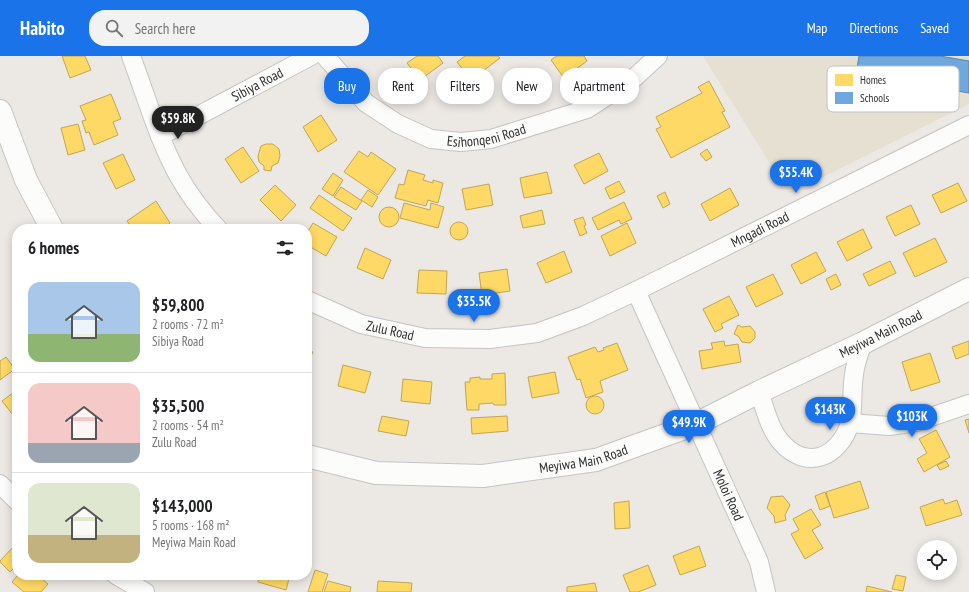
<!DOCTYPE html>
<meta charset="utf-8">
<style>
body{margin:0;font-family:"PT Sans Narrow",sans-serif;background:#f2f2f2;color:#202124;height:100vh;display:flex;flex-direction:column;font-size:15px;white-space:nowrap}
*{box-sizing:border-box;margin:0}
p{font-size:13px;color:#757577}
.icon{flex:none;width:22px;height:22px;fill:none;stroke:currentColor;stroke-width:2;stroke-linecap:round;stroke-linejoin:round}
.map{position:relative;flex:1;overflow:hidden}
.side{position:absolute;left:12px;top:168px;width:300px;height:356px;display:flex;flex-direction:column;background:#fff;border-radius:16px;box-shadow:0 2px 10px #0003}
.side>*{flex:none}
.banner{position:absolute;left:324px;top:12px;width:380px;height:36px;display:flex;gap:8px}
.tools{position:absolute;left:917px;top:484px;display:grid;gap:8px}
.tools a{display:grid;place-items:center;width:40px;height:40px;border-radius:50%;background:#fff;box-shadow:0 2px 10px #0003;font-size:20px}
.price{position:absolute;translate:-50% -34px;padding:0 9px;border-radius:14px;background:#1a73e8;color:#fff;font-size:13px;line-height:26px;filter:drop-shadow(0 1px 2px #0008)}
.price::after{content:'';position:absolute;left:50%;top:24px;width:12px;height:9px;margin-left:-6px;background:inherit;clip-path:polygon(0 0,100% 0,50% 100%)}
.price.on{background:#222;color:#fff}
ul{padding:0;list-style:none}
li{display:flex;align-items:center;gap:12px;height:100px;padding:0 16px}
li+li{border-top:1px solid #e0e0e0}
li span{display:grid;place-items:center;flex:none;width:112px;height:80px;border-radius:12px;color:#555}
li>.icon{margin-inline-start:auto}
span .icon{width:48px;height:48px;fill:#fffc;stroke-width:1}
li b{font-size:17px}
h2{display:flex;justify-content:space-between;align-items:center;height:48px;padding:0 16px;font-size:17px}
.pill{padding:0 14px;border-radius:16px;background:#fff;box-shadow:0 2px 10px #0003;font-size:14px;line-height:36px}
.pill.on{background:#1a73e8;color:#fff}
header{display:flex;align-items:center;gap:24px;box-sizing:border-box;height:56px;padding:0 20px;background:#1a73e8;color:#fff}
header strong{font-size:19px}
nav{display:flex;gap:22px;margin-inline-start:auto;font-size:14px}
.search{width:280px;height:36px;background:#f2f2f2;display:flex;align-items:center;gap:10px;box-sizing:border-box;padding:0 14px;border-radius:16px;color:#757577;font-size:15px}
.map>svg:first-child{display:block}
.education{fill:#e6e0d3}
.homes{fill:#ffd966;stroke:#c0a655}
.schools{fill:#6fa8dc;stroke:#5c83a8}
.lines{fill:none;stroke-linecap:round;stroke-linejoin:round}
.street-casing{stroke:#c5c4c5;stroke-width:20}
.secondary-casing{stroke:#c5c4c5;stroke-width:24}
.street{stroke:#fcfcfb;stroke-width:18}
.secondary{stroke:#fcfcfb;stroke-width:22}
.labels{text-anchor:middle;stroke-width:4;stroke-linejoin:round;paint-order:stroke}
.street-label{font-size:14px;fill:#2e2e2e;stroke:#fff}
.key{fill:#fff;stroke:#c0c0c0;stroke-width:1}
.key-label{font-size:11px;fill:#2e2e2e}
</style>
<header>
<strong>Habito</strong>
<div class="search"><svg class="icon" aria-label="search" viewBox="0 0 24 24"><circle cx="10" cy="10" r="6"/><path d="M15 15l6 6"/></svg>Search here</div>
<nav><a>Map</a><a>Directions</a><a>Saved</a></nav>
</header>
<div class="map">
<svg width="969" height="536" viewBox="0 0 969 536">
<rect width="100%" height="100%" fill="#ece8e4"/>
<polygon class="education" points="703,0 969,0 969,48 789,138"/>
<g class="homes">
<polygon points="62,0 85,0 91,14 70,22"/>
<polygon points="417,0 438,0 443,7 420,24 407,7"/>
<polygon points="465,0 498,0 500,2 471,24 457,6"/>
<polygon points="557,0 584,0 587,5 564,22 551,4"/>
<polygon points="404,12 413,24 408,28 412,34 404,40 391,21"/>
<polygon points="452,17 459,19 461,25 459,30 455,33 448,31 442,34 440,27 445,25 448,19"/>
<polygon points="709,25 725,55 722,56 730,71 671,102 656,73 661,71 656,61 702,37 698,31"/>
<polygon points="111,38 121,63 113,66 118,79 94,89 89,76 86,77 82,65 86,64 80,50"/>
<polygon points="321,59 337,84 318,96 303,71"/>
<polygon points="78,68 85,94 68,99 61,72"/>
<polygon points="266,88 273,88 279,93 280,100 278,107 272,110 271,115 264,114 264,110 259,106 258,100 261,90"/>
<polygon points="243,91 259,115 241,127 225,103"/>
<polygon points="707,93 712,101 706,105 700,98"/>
<polygon points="359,95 368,101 371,96 396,113 378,139 344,116"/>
<polygon points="599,97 608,115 584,128 574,109"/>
<polygon points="123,98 135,124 116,133 103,107"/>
<polygon points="408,114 425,119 423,124 433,127 433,124 443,127 438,147 428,144 426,150 395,142 399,128 404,129"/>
<polygon points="547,116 552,137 524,142 520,122"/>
<polygon points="333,117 343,124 333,140 322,133"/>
<polygon points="619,125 625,136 610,143 605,132"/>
<polygon points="958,127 967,145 941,157 932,139"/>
<polygon points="489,128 493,149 466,154 462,133"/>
<polygon points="275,129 296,149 281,165 260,144"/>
<polygon points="341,131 362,145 356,154 334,141"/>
<polygon points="730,132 739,149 710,165 701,148"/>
<polygon points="368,134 378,141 372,151 361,144"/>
<polygon points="665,136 670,148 663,152 657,140"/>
<polygon points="319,139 352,162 343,175 310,152"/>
<polygon points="156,145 170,167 168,169 171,173 133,173 127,165"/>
<polygon points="624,146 632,163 621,168 619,164 598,174 592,162"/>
<polygon points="404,147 430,154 431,147 444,151 438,172 400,162"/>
<polygon points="911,149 920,168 895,180 886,161"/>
<circle cx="389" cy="161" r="10"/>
<polygon points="542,154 545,168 523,172 520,160"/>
<polygon points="583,161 586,169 584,170 587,177 580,180 574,164"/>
<circle cx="459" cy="175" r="9"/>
<polygon points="313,167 337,181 326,200 307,189 307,177"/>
<polygon points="627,167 636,187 610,200 601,180"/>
<polygon points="863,173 872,192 847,205 837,186"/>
<polygon points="935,182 947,206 915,221 903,197"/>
<polygon points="365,192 391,204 383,223 357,212"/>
<polygon points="564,195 572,216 546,227 537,207"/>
<polygon points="816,196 826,215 801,228 791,209"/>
<polygon points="890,205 896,217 869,230 863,218"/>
<polygon points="507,213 510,235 482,239 479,217"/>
<polygon points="419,214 447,215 446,238 417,237"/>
<polygon points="773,218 783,238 756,251 746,231"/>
<polygon points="836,218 841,229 831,234 826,223"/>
<polygon points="729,240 739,259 721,268 723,272 715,276 703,253"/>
<polygon points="738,269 742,271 750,270 755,276 755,282 750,287 742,286 738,280 734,278"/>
<polygon points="724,285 725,290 738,288 741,306 702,313 699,295 713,293 711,287"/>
<polygon points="969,285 969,298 956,303 952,291"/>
<polygon points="617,287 628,314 600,325 603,336 586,342 580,323 577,324 568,301 595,291 598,296 604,294 603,292"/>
<polygon points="307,293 313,296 307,307"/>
<polygon points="930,297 940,326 911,335 902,306"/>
<polygon points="6,301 15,313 0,324 0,305"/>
<polygon points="343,309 371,316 365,337 338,330"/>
<polygon points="555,316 559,337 532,342 528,321"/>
<polygon points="505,317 506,349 494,349 493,347 479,348 479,354 467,354 465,326 470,326 470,322 480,321 480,323 492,323 492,318"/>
<polygon points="403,323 432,326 430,348 401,345"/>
<polygon points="17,334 17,364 2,345"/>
<circle cx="595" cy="349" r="9"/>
<polygon points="382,360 409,365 406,380 378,375"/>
<polygon points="507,360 508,375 472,378 471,362"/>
<polygon points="969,363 969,377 965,364"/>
<polygon points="936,374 950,401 924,416 917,403 927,397 919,383"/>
<polygon points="946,405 949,410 940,414 937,409"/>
<polygon points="860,425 869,452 834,462 826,436"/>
<polygon points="825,436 830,450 820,454 815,440"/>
<polygon points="783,440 790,449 785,459 786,464 775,467 774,460 767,452 771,441"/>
<polygon points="943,443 945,448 957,444 962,459 926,470 920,451"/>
<polygon points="629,445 630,472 615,473 614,447"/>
<polygon points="811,453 821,469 812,474 823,492 805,503 791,478 799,474 793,463"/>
<polygon points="14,490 17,493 17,509 10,516 0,506 0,505"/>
<polygon points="699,490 706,510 680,519 673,500"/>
<polygon points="648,509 656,529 638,536 630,536 623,519"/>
<polygon points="315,514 328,518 322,536 308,536"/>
<polygon points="18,519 38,519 48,528 41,536 24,536 12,526"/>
<polygon points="260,519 290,519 286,534 258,526"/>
<polygon points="896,519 906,521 903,535 892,533"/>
<polygon points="328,525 351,531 350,536 324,536"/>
<polygon points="378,525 412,527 411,536 377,536"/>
<polygon points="595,527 597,536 567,536 567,531"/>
<polygon points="867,530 892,536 866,536"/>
</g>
<polygon class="schools" points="859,0 940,0 969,5 969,37 856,18"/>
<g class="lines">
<defs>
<g id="street">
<path d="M131 0C146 40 158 82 178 119 189 139 203 157 218 173"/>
<path id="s1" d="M325 0 366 47 398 68 431 83 461 86 491 83 587 53 633 23 658 0"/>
<path id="s2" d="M160 80 311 0"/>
<path id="s3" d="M636 235 759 506 766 536"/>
<path id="s4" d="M307 244 361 268 425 282 490 283 537 277 583 260 636 235 969 69"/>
<path d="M759 336C765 352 769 372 781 386 806 415 839 402 850 367 854 352 851 335 854 319 855 308 859 297 863 287"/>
<polyline points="850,367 889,370 916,366 969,348"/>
<polyline points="0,428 17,445"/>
<polyline points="116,519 145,536"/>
</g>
<g id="secondary">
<polyline points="0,55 26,124 52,173"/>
<path id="s5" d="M307 400 376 417 483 420 596 404 696 368 759 336 863 287 969 233"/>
</g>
</defs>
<use href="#street" class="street-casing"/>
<use href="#secondary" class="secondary-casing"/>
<use href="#street" class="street"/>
<use href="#secondary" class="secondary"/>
</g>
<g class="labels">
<g class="street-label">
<text dy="5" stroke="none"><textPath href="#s2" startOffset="110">Sibiya Road</textPath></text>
<text dy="5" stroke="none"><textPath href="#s1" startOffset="193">Esihonqeni Road</textPath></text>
<text dy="5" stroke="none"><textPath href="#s4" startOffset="483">Mngadi Road</textPath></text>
<text dy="5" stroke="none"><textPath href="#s4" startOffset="89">Zulu Road</textPath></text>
<text dy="5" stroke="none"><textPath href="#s5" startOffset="604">Meyiwa Main Road</textPath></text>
<text dy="5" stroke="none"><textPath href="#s5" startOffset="280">Meyiwa Main Road</textPath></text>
<text dy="5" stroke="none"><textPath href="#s3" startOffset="224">Moloi Road</textPath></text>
</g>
</g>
<rect x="827" y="10" width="132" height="46" rx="6" class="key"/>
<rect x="835" y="18" width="18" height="12" fill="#ffd966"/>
<rect x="835" y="36" width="18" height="12" fill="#6fa8dc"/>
<g class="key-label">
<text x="860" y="28">Homes</text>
<text x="860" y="46">Schools</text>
</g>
</svg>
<div class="tools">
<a><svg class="icon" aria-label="locate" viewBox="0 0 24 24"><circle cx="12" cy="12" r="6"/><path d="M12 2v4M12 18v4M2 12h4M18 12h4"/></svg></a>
</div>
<b class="price on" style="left:178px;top:84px">$59.8K</b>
<b class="price" style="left:796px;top:138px">$55.4K</b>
<b class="price" style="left:474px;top:267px">$35.5K</b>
<b class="price" style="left:830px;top:375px">$143K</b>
<b class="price" style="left:912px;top:382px">$103K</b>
<b class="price" style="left:689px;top:388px">$49.9K</b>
<div class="banner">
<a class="pill on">Buy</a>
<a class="pill">Rent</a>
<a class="pill">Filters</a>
<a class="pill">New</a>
<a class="pill">Apartment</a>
</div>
<section class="side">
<h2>6 homes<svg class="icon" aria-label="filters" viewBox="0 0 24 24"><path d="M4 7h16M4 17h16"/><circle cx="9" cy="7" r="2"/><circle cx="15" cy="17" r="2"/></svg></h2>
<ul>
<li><span style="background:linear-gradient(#a9c7e8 65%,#8fb573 0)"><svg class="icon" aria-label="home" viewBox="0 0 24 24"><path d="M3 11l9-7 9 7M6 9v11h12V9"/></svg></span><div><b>$59,800</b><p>2 rooms · 72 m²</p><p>Sibiya Road</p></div></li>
<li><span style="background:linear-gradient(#f6c9c9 75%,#9aa5b1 0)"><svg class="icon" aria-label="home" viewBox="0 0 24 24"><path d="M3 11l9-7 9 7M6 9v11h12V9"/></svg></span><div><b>$35,500</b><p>2 rooms · 54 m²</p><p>Zulu Road</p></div></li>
<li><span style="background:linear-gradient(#dfe7d0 65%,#c2b280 0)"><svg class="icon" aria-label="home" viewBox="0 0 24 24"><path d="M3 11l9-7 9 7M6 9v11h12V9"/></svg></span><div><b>$143,000</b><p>5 rooms · 168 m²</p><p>Meyiwa Main Road</p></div></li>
</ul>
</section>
</div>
